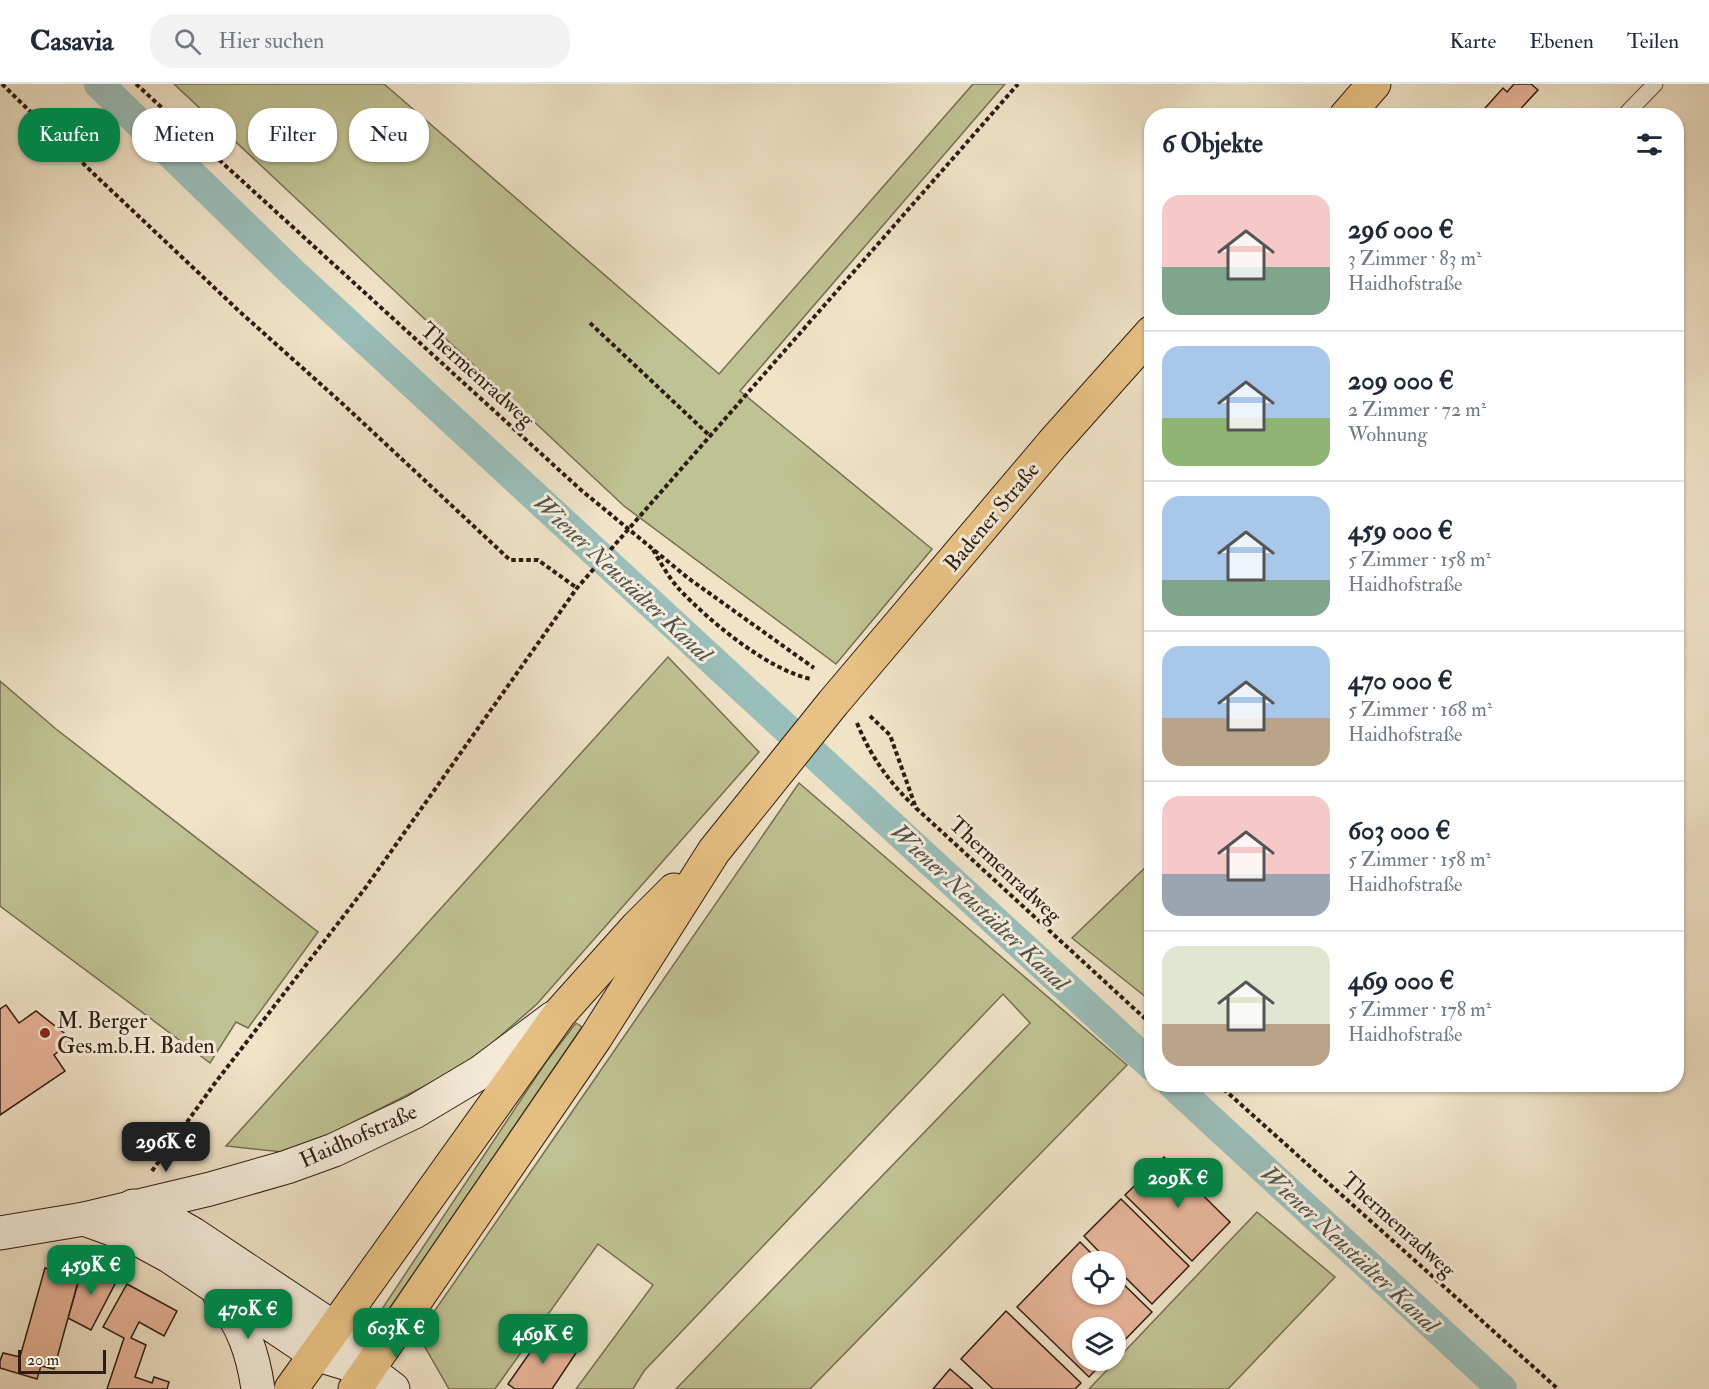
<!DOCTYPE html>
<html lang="de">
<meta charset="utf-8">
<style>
body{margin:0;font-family:"IM FELL Double Pica",serif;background:#f2f2f3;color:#1f2937;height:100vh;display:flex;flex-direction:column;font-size:22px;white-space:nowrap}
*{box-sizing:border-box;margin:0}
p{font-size:20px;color:#747a83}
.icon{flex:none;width:33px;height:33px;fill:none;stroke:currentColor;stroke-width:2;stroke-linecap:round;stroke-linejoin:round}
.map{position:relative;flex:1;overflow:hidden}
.details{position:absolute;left:1144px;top:24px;width:540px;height:984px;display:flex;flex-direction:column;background:#fff;border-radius:24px;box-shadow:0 2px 4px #0004}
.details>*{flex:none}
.banner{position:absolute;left:18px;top:24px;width:570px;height:54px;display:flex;gap:12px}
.tools{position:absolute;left:1072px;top:1167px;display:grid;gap:12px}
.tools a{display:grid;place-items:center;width:54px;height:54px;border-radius:50%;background:#fff;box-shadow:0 2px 4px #0004;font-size:30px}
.scale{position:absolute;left:18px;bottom:15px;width:88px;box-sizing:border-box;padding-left:6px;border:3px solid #2e1b11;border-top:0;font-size:16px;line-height:21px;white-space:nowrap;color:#2e1b11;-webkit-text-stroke:4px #f5eddb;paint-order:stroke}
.price{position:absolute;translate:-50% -51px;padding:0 14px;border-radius:12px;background:#0b8043;color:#fff;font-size:20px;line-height:39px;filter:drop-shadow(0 2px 3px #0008)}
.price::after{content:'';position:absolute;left:50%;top:36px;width:18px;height:14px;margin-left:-9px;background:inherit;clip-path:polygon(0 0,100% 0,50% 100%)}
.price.on{background:#222;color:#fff}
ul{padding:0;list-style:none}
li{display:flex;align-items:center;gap:18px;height:150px;padding:0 18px}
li+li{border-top:2px solid #e0e1e3}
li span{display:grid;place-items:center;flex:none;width:168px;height:120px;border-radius:18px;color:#555}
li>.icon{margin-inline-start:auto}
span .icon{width:72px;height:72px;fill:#fffc;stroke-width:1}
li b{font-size:26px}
h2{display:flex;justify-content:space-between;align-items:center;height:72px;padding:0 18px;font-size:26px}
.chip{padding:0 21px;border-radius:24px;background:#fff;box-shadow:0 2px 4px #0004;font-size:21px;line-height:54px}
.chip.on{background:#0b8043;color:#fff}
header{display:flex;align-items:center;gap:36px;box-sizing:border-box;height:84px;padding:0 30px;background:#fff;border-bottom:2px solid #e0e1e3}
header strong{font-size:28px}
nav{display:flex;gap:33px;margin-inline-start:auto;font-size:21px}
.search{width:420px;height:54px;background:#f2f2f3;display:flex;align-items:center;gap:15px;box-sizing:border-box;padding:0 21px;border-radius:24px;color:#747a83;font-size:22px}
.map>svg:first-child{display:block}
.green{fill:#bfc292;stroke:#766e52;stroke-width:1.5}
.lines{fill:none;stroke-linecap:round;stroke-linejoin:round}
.canal{stroke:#9abeb9;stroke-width:30}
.building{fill:#e8b599;stroke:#2e1b11;stroke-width:1.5}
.lane-casing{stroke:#5e4d3f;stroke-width:17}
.secondary-casing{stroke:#2e1b11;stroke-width:35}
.primary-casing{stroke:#2e1b11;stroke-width:35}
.path{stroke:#2e1b11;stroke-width:4;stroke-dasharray:4.5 3;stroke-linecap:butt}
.lane{stroke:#f5eddb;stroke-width:15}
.secondary{stroke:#f5eddb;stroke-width:33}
.primary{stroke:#e8c284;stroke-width:33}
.poi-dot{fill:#8f2418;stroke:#f5eddb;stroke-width:2}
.labels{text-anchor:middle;stroke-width:6;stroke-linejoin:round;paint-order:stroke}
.street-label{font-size:22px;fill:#2e1b11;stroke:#f5eddb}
.poi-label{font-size:22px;fill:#2e1b11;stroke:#f5eddb;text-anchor:start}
.water-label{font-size:24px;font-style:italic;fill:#54544c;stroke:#f5eddb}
</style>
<header>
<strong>Casavia</strong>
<div class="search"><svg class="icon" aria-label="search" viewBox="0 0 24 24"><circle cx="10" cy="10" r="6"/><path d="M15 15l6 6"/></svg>Hier suchen</div>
<nav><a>Karte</a><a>Ebenen</a><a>Teilen</a></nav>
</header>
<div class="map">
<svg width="1709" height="1305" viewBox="0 0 1709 1305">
<rect width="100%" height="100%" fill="#f0e3c8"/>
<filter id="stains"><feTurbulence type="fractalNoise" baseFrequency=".00333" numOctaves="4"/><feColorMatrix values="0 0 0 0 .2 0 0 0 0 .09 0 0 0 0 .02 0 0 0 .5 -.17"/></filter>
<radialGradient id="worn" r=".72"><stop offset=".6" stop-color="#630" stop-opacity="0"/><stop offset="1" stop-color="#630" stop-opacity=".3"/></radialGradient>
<g class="green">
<polygon points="174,0 384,0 719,290 973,0 1005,0 740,307 932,465 836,580 624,422"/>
<polygon points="668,573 759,668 537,920 468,980 293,1069 226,1062"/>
<polygon points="0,597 56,645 318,848 248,944 236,938 210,979 0,822"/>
<polygon points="799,699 1127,981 810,1305 676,1305 1030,939 1003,910 644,1287 633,1305 576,1305 653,1201 598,1160 495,1305 449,1305 418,1251"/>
<polygon points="1152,777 1152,918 1072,854"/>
<polygon points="576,939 582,943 387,1228 382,1225 546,978"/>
<polygon points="1257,1128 1335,1193 1228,1305 1089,1305"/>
</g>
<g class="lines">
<g class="canal">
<polyline points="99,0 294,190 1152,982"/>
<polyline points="1172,1000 1502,1305"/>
</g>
</g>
<g class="building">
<polygon points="1514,0 1531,0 1538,6 1514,32 1478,32 1503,4 1507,8"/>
<polygon points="6,921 19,939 36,927 73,956 54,971 65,987 0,1031 0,925"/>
<polygon points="1164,1073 1230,1138 1192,1177 1125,1111"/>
<polygon points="1121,1115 1189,1182 1152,1220 1116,1184 1116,1178 1109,1178 1084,1152"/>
<polygon points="1080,1158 1100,1178 1083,1178 1083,1210 1116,1210 1116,1193 1152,1228 1116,1265 1116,1244 1083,1244 1083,1276 1105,1276 1089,1293 1017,1223"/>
<polygon points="84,1178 117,1196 91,1246 68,1234"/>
<polygon points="45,1184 79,1194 54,1285 41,1282 37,1295 0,1284 0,1277 3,1269 20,1273"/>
<polygon points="127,1200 177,1227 164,1252 139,1238 131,1254 146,1261 135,1293 152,1299 154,1293 169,1298 167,1305 107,1305 124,1254 103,1243"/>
<polygon points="1006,1227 1081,1299 1075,1305 993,1305 961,1275"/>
<polygon points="545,1247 576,1269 552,1305 515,1305 508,1300"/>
<polygon points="950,1285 973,1305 933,1305"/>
</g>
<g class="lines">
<defs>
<polyline id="lane" points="1624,32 1655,0"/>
<g id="secondary">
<polyline points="133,1122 165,1134 193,1150 334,1244 368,1286 393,1305"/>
<polyline points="84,1135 134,1153 169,1172 315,1270 368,1286"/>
<polyline points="0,1149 84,1135 210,1105 287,1083 334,1066 414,1028 481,988 553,934"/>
<path d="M220 1212C243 1240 253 1270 258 1305"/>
</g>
<g id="primary">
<polyline points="1346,32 1374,0"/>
<polyline points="291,1305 560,929 637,843 674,806"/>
<polyline points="355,1305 596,953 714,767 833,619 1053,359 1152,248"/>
</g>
</defs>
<use href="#lane" class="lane-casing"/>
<use href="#secondary" class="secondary-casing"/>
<use href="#primary" class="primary-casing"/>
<g class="path">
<polyline points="2,0 96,92 239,227 345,322 510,476 538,476 577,504"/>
<polyline points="136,0 581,406 688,494 814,584"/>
<polyline points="590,239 710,352"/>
<path d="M653 466C661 479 669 494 679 505 709 537 768 586 811 595"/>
<polyline points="870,632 890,651 916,724 1152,941"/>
<path d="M857 639C870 671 888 697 913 721"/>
<polyline points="1218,1000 1558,1305"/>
<polyline points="152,1087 215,999 366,803 577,504 1018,0"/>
</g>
<use href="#lane" class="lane"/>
<use href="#secondary" class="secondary"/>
<use href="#primary" class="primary"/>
</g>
<circle class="poi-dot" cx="45" cy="949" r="6"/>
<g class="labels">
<g class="street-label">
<text transform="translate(478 290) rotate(42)" y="8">Thermenradweg</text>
<text transform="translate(991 432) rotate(-50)" y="8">Badener Straße</text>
<text transform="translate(1006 785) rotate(43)" y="8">Thermenradweg</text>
<text transform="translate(358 1051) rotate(-24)" y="8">Haidhofstraße</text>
<text transform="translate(1399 1140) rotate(42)" y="8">Thermenradweg</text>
</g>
<g class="poi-label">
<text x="57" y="944">M. Berger<tspan x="57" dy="25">Ges.m.b.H. Baden</tspan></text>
</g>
<g class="water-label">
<text transform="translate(623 494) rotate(43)" y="8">Wiener Neustädter Kanal</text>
<text transform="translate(980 823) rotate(43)" y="8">Wiener Neustädter Kanal</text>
<text transform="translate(1350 1165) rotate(43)" y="8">Wiener Neustädter Kanal</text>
</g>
</g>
<rect width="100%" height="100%" filter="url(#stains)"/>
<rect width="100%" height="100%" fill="url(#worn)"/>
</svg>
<div class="tools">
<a><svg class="icon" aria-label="locate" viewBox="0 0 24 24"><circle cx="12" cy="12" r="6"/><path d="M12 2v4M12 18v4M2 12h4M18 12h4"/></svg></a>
<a><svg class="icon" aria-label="layers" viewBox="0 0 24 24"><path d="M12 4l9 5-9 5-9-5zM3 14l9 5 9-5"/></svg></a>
</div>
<div class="scale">20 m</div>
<b class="price on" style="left:166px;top:1089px">296K €</b>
<b class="price" style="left:1178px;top:1125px">209K €</b>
<b class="price" style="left:91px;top:1212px">459K €</b>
<b class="price" style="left:248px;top:1256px">470K €</b>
<b class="price" style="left:396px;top:1275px">603K €</b>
<b class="price" style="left:543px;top:1281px">469K €</b>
<div class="banner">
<a class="chip on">Kaufen</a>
<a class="chip">Mieten</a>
<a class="chip">Filter</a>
<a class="chip">Neu</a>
</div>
<section class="details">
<h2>6 Objekte<svg class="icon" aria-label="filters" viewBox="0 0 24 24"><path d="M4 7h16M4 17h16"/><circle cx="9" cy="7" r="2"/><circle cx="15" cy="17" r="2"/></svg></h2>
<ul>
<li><span style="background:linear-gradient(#f6c9c9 60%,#7fa58c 0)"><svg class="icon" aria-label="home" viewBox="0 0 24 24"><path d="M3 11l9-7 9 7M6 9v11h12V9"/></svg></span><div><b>296 000 €</b><p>3 Zimmer · 83 m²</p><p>Haidhofstraße</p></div></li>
<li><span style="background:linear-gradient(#a9c7e8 60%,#8fb573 0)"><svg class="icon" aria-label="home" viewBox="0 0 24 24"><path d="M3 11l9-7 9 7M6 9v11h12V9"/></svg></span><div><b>209 000 €</b><p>2 Zimmer · 72 m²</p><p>Wohnung</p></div></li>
<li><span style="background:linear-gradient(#a9c7e8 70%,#7fa58c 0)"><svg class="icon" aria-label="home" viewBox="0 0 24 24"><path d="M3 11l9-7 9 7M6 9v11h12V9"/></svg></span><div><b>459 000 €</b><p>5 Zimmer · 158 m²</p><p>Haidhofstraße</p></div></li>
<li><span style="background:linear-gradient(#a9c7e8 60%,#b9a48a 0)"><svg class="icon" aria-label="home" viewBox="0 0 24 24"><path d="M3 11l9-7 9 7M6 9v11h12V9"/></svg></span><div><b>470 000 €</b><p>5 Zimmer · 168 m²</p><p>Haidhofstraße</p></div></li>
<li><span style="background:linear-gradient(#f6c9c9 65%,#9aa5b1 0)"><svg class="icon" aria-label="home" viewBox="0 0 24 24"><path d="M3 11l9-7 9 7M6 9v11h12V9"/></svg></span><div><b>603 000 €</b><p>5 Zimmer · 158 m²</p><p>Haidhofstraße</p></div></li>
<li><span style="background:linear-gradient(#dfe7d0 65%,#b9a48a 0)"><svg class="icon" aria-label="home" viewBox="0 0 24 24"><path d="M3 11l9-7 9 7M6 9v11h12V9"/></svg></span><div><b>469 000 €</b><p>5 Zimmer · 178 m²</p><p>Haidhofstraße</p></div></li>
</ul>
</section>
</div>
